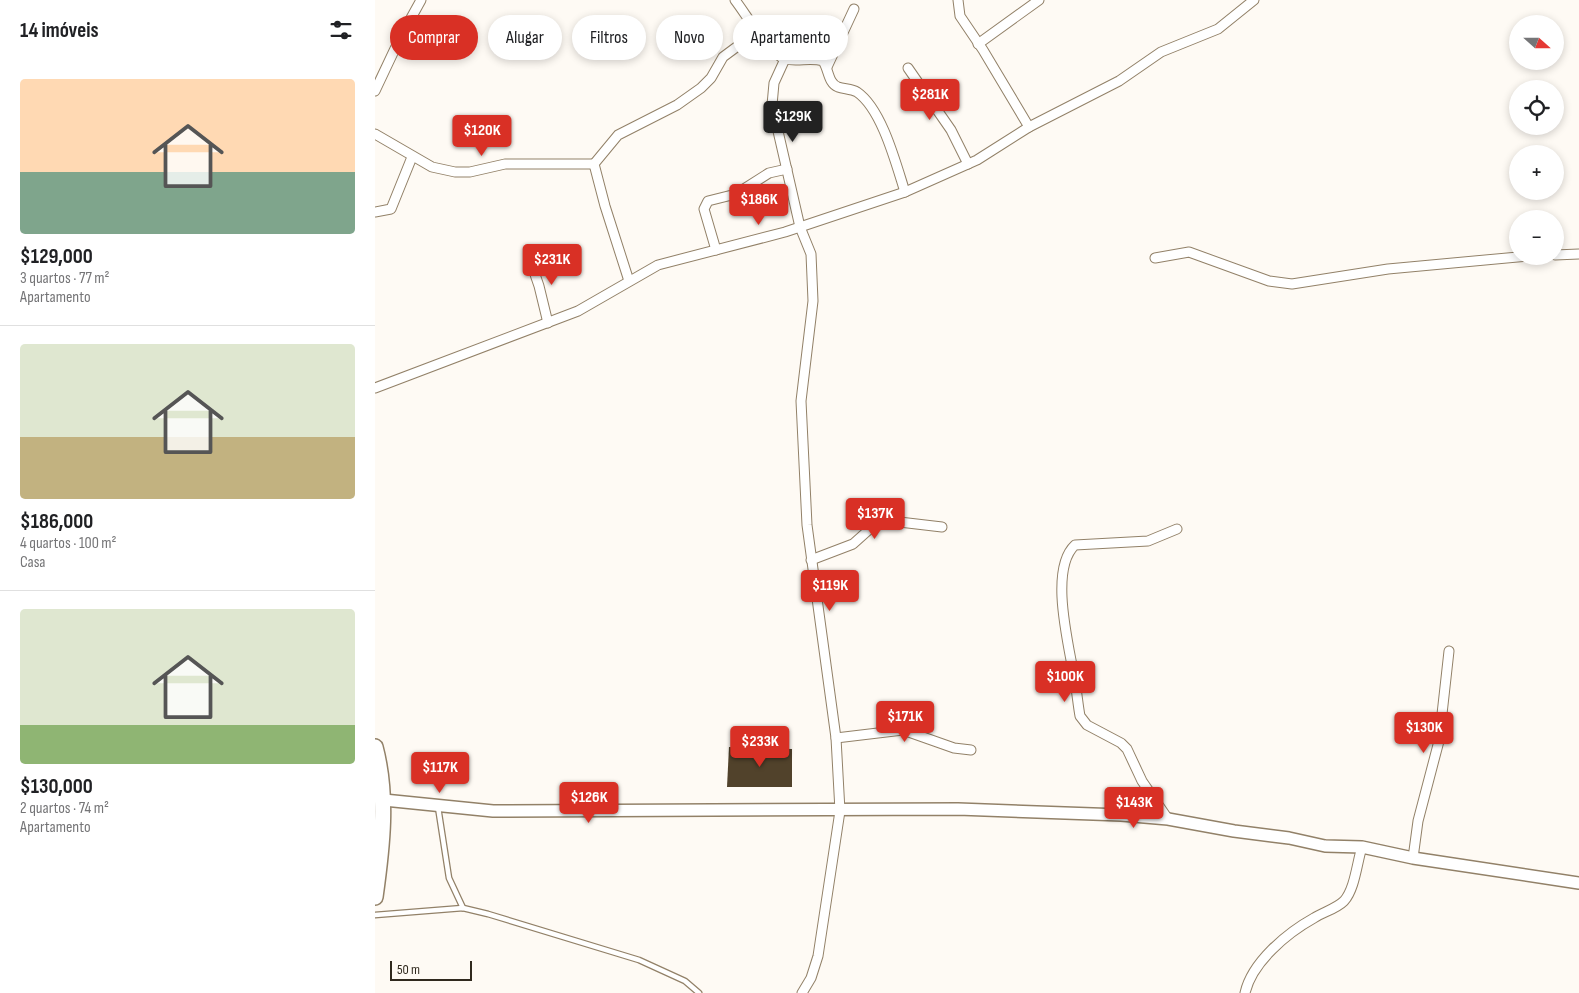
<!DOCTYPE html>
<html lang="pt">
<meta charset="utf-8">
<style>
body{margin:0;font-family:"Sofia Sans Condensed",sans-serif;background:#f2f2f2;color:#202124;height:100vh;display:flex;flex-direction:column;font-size:19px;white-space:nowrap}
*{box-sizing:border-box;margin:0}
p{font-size:16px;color:#757577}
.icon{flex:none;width:28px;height:28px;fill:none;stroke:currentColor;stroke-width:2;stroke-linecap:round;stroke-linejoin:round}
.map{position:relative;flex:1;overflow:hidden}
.details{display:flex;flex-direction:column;background:#fff;width:375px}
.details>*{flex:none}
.guide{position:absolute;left:15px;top:15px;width:475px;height:45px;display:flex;gap:10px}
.needle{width:32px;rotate:111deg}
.tools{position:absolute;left:1134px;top:15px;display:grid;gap:10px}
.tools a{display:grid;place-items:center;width:55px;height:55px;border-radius:50%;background:#fff;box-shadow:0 2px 8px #0003;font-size:25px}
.scale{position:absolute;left:15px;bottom:12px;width:82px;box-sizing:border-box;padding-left:5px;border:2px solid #30291e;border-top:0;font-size:14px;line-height:18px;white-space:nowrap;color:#30291e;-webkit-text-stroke:4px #fefaf4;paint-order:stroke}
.price{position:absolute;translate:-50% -42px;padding:0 11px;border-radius:5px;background:#d93025;color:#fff;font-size:16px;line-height:32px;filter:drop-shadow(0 1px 2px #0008)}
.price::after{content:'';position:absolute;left:50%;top:30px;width:15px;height:11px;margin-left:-8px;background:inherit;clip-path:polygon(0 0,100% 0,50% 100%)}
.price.active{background:#222;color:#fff}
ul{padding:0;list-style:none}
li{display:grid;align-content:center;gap:10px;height:265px;padding:0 20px}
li+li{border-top:1px solid #e0e0e0}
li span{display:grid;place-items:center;height:155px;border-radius:5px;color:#555}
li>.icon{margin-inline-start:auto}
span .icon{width:90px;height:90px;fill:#fffc;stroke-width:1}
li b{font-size:21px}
h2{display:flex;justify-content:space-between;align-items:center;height:60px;padding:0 20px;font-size:21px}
.pill{padding:0 18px;border-radius:22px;background:#fff;box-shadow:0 2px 8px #0003;font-size:18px;line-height:45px}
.pill.active{background:#d93025;color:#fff}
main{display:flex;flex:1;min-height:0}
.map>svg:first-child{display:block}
.building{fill:#51422b}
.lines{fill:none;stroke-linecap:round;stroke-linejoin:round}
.service-casing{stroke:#928168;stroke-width:7}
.minor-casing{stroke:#928168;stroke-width:11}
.tertiary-casing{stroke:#928168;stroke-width:14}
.trunk-casing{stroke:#928168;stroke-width:18}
.service{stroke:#fff;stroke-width:4.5}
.minor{stroke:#fff;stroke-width:9}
.tertiary{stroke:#fff;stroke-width:11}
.trunk{stroke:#fff;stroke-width:15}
</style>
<main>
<section class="details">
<h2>14 imóveis<svg class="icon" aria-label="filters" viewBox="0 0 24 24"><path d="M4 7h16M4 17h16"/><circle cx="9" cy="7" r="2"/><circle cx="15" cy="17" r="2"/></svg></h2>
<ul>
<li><span style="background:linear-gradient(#ffd9b3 60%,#7fa58c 0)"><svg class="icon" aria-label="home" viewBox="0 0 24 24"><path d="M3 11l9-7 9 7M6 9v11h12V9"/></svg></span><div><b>$129,000</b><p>3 quartos · 77 m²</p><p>Apartamento</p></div></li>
<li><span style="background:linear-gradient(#dfe7d0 60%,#c2b280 0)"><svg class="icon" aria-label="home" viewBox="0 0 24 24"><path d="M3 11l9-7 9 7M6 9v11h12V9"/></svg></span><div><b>$186,000</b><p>4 quartos · 100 m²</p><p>Casa</p></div></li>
<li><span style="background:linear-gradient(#dfe7d0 75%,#8fb573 0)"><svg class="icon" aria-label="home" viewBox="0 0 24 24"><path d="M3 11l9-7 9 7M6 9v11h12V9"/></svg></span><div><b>$130,000</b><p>2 quartos · 74 m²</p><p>Apartamento</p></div></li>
</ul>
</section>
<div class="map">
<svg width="1204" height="993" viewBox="0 0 1204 993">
<rect width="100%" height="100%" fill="#fefaf4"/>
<polygon class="building" points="354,747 417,749 417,787 352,787"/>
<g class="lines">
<defs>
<g id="service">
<polyline points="63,807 74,878 88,908"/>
<polyline points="0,915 88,908 113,914 264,960 310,981 324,993"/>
</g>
<g id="minor">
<path d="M360 0C371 14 394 54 410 59 423 62 436 57 448 61 454 70 453 83 463 87 469 89 477 89 482 92 507 109 521 164 530 192"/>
<polyline points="603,44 664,0"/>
<polyline points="410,59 399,83 397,105 425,227 436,254 438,301 426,401 432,525 461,738 465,811 443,956 436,978 427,993"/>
<polyline points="452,67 479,9"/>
<polyline points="533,68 576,130 593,164"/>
<polyline points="0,91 25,38 46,0"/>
<polyline points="654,127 744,81 786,52 843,29 879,0"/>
<polyline points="0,134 57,167 80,172 95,172 130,164 219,164"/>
<polyline points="219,164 243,135 302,105 326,88 336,78 348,57 383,31"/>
<polyline points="219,164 230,206 254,281"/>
<polyline points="0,212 16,209 37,157"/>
<polyline points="341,250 329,209 333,201 361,194 394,173 412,169"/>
<polyline points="1180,255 1204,254"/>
<polyline points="154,257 164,286 173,323"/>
<polyline points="780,258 814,252 894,281 917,284 1013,269 1153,256"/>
<polyline points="0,388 203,311 283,265 410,232 530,192 602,160 654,127 608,50 585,16 583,0"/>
<polyline points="436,560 478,544 497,527 516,521 567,527"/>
<polyline points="461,738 528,730 579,748 596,750"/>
<path d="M793 819 767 781 752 749 746 743 712 725 705 716C703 705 702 693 700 682 695 649 673 570 700 545L773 541 802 529"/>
<polyline points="1038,858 1043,821 1064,741 1074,651"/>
<path d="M870 993C877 962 912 933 939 918 948 912 961 909 969 901 980 889 982 862 987 847"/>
</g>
<polyline id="tertiary" points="9,800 118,811 583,809 746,815 793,819 859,831 914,838 950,846 987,847 1038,858 1204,883"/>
<path id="trunk" d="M0 747C13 796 7 847 0 897"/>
</defs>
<use href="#service" class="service-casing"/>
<use href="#minor" class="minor-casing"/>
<use href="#tertiary" class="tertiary-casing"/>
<use href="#trunk" class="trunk-casing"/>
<use href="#service" class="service"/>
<use href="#minor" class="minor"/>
<use href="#tertiary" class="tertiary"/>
<use href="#trunk" class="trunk"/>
</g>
</svg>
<div class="tools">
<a><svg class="needle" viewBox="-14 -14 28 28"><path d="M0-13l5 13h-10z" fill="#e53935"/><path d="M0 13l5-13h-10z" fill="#757577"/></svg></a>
<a><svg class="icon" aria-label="locate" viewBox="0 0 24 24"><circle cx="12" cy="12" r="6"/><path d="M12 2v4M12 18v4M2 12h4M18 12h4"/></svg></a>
<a>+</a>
<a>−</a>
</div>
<div class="scale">50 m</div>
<b class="price" style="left:555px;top:121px">$281K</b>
<b class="price active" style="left:418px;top:143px">$129K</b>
<b class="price" style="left:107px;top:157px">$120K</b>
<b class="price" style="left:384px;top:226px">$186K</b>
<b class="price" style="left:177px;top:286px">$231K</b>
<b class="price" style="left:500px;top:540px">$137K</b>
<b class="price" style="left:455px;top:612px">$119K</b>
<b class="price" style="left:690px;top:703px">$100K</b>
<b class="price" style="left:530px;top:743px">$171K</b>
<b class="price" style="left:1049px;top:754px">$130K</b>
<b class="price" style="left:385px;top:768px">$233K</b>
<b class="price" style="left:65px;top:794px">$117K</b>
<b class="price" style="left:214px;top:824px">$126K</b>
<b class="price" style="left:759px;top:829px">$143K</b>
<div class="guide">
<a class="pill active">Comprar</a>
<a class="pill">Alugar</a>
<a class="pill">Filtros</a>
<a class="pill">Novo</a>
<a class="pill">Apartamento</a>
</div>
</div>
</main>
